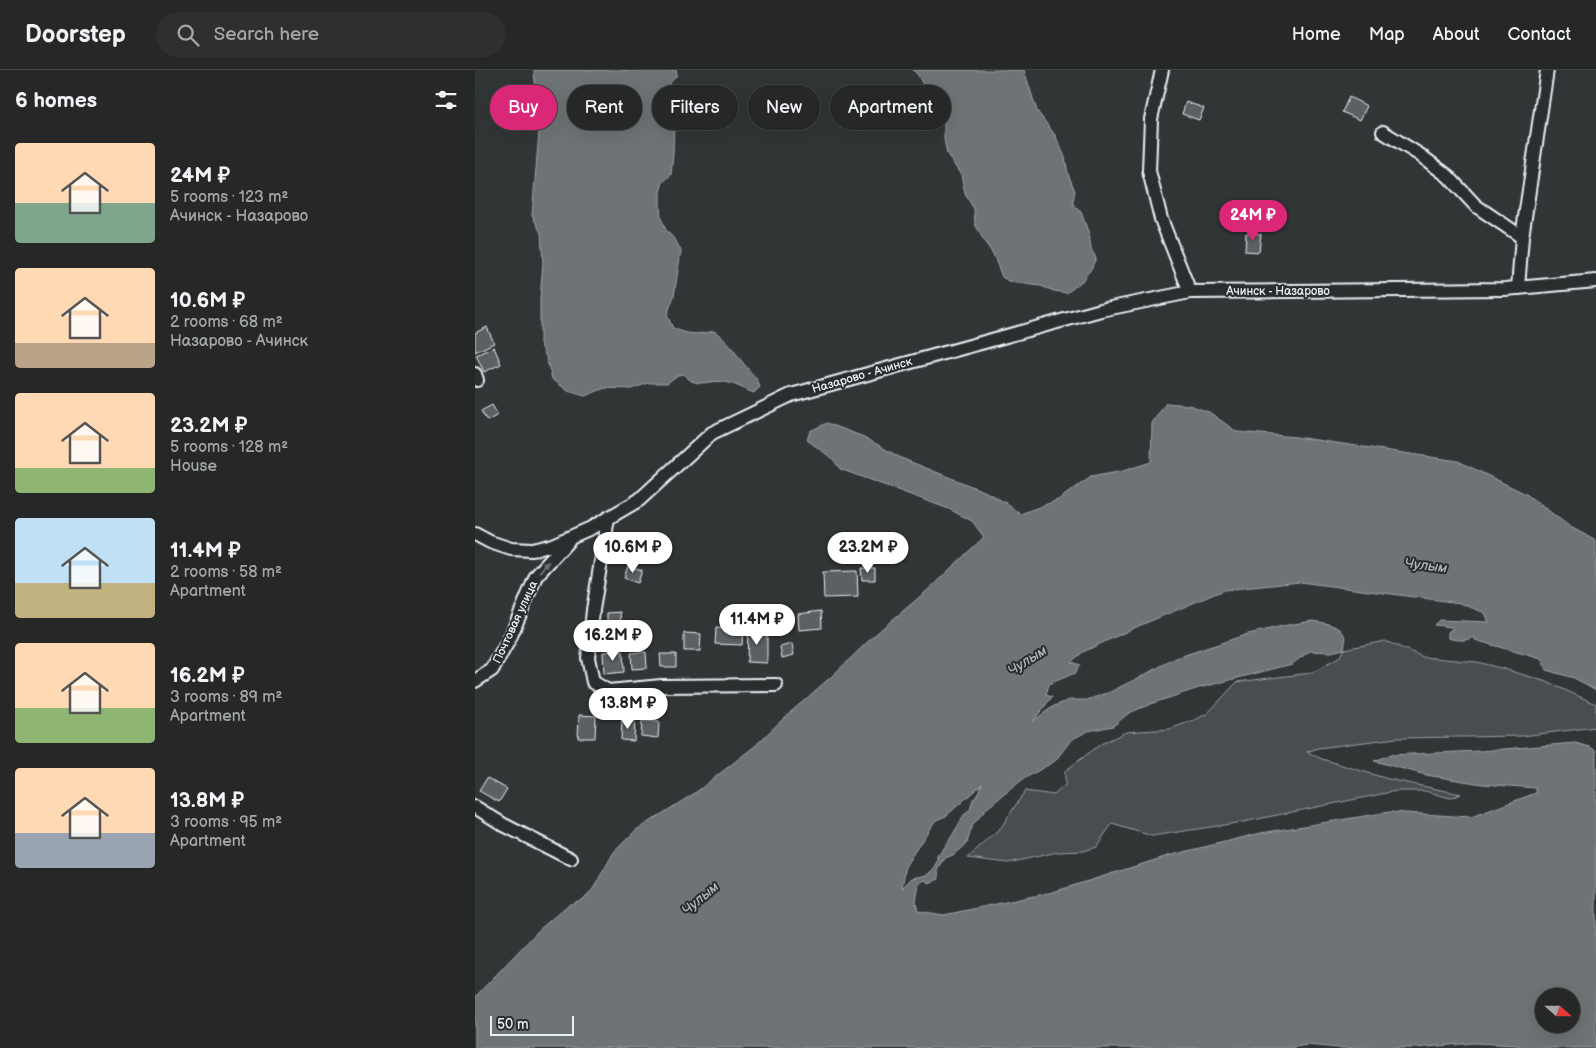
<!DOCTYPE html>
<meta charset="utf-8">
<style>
body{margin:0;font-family:"Balsamiq Sans",sans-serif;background:#2e3030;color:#f1f3f6;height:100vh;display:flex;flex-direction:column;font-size:19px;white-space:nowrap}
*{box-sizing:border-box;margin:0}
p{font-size:16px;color:#a4a6a8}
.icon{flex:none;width:28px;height:28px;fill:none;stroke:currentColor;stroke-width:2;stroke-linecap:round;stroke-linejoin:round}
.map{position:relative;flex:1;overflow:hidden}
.sheet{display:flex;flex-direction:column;background:#262828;width:475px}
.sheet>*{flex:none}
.guide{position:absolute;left:15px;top:15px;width:475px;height:45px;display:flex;gap:10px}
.needle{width:32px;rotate:111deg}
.fabs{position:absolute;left:1060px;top:918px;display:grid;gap:10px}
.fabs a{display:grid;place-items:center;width:45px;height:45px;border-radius:50%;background:#262828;box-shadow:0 5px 20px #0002,0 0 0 1px #424445;font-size:25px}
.scale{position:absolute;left:15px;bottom:12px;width:84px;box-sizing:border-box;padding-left:5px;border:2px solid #e8f1f8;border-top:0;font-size:14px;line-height:18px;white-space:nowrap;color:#e8f1f8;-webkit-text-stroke:4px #2a2d2e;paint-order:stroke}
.price{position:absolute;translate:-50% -42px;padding:0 11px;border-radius:18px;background:#fff;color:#222;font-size:16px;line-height:32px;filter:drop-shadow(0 1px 2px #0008)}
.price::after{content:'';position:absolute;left:50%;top:30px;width:15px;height:11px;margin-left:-8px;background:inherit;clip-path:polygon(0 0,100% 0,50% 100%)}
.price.on{background:#db2777;color:#fff}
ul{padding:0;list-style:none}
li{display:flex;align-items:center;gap:15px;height:125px;padding:0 15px}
li span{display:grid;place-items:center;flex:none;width:140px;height:100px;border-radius:5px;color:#555}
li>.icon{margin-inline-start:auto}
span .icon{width:60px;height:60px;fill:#fffc;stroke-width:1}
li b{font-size:21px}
h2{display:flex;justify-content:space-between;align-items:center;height:60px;padding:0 15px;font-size:21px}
.pill{padding:0 18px;border-radius:22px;background:#262828;box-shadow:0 5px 20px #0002,0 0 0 1px #424445;font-size:18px;line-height:45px}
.pill.on{background:#db2777;color:#fff}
header{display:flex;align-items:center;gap:30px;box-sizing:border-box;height:70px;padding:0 25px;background:#262828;border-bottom:1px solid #424445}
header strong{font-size:24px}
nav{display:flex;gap:28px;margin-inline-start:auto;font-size:18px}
.search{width:350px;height:45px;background:#2e3030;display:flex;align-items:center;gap:12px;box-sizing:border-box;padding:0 18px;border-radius:28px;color:#a4a6a8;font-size:19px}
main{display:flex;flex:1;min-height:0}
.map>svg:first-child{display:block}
.green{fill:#494d4f;stroke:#989fa4}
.water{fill:#6e7376;stroke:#9fa5aa;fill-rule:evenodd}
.building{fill:#5c6063;stroke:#e8f1f8}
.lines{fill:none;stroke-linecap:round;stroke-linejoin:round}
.minor-casing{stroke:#e8f1f8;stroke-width:16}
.minor{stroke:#2a2d2e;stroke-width:12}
.oneway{fill:#6c7275}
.labels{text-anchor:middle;stroke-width:4;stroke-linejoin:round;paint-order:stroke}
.street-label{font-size:12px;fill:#e8f1f8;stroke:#2a2d2e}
.water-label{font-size:14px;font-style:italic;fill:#b1b8be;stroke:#2a2d2e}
</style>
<header>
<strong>Doorstep</strong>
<div class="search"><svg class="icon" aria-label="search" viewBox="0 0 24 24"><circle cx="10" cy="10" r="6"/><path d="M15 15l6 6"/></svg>Search here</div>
<nav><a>Home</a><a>Map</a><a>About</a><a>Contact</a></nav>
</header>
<main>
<section class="sheet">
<h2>6 homes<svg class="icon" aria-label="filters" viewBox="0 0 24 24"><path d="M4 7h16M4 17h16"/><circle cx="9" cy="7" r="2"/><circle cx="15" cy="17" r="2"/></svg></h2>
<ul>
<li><span style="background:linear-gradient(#ffd9b3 60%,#7fa58c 0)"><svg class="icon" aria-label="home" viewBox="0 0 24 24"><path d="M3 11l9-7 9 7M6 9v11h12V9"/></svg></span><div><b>24M ₽</b><p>5 rooms · 123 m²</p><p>Ачинск - Назарово</p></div></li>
<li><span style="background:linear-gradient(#ffd9b3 75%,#b9a48a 0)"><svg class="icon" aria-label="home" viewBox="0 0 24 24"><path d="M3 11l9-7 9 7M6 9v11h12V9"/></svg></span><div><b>10.6M ₽</b><p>2 rooms · 68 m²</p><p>Назарово - Ачинск</p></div></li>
<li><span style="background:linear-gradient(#ffd9b3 75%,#8fb573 0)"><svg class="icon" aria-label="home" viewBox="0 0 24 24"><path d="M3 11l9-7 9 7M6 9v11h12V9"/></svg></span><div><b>23.2M ₽</b><p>5 rooms · 128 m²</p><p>House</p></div></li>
<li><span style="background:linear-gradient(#bfe0f5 65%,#c2b280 0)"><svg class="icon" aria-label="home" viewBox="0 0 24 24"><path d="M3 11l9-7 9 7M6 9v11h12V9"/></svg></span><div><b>11.4M ₽</b><p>2 rooms · 58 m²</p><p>Apartment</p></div></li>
<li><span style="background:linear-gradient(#ffd9b3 65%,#8fb573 0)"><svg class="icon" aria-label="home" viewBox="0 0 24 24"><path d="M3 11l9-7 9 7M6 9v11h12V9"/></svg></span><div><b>16.2M ₽</b><p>3 rooms · 89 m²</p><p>Apartment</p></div></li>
<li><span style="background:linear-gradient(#ffd9b3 65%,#9aa5b1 0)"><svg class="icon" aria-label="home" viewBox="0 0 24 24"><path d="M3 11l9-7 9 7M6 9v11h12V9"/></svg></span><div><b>13.8M ₽</b><p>3 rooms · 95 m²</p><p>Apartment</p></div></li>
</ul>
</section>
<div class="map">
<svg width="1121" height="978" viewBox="0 0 1121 978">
<rect width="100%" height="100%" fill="#323536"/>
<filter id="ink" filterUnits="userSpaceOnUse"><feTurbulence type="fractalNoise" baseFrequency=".02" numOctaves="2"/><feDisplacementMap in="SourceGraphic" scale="10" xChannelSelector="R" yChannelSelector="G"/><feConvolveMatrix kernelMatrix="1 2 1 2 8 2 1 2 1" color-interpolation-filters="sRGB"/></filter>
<g filter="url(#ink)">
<polygon class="green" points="910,571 948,587 1002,592 1029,599 1072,612 1121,634 1121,657 1047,666 921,668 843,678 832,682 847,689 913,709 986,724 975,728 950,721 921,721 768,752 677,766 637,754 621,777 608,781 583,782 533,793 493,788 525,759 550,721 579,725 590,715 590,701 626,674 651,662 695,659 722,649 733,643 762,612 836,603 864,588 869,579"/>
<g class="water">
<path d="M59 0H201L202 5 194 14 200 24 198 84 196 105 188 112 185 122V134L186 148 191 160 201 171 206 181 199 226 192 245 198 258C213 265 222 265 239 261 253 271 259 281 269 294 276 303 282 307 285 317L279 323C270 320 259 313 249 312 233 309 221 320 209 304L203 305 192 313H174L156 319 130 318 110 326 93 321 77 309 71 287 65 273V228L68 193 66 163 57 145 64 62Z"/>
<polygon points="438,0 549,0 562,41 580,65 590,87 593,104 600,121 598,131 600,137 606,142 614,164 616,179 621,188 616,199 607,211 592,223 579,221 566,216 535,212 527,207 518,184 509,171 500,154 499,139 490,124 486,105 472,84 469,69 469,51 460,39 443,5"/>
<path d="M691 333 714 335 734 342 762 362 821 367 983 391 1051 424 1094 456 1121 471V620L1099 608 1071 600 1066 589 1000 570V567C991 571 983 571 973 568V562L978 558 976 557 959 555 964 550 1014 552 1010 543 985 533 825 512 749 520 659 558 608 582 596 592 605 595 600 603 574 614 571 625 577 627 558 651 579 636 595 630H612L635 622 667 606 701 588 773 564 812 555 838 551 854 554 865 559 871 567 869 579 856 582 835 581 817 594 724 618 678 633 654 643 638 656 613 661 596 670 580 691 547 710 512 738 497 756 492 773 478 785 470 788 463 801 464 809 454 813 450 810 444 813 441 832 443 841 469 845 578 822 693 786 786 763 914 742 996 747 1061 723V718L1007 714 951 705 899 691 915 685 1005 681 1100 673 1115 677 1121 681V978H1050L1042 975 999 973 940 978H863L833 975 812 978H0V927L65 859 93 835 108 829 118 819 139 782 161 760 220 723 280 676 309 648 357 606 403 562 454 519 509 467 497 451 474 439 365 399 358 389 332 370 335 361 352 353 389 367 426 388 511 422 531 433 545 444 583 430 616 407 648 401 676 392 677 353ZM507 714 501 727 498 729 495 740 489 745 477 766 468 778 463 787V791L461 797 452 805 437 808 427 818 431 795 453 761 461 750 471 746ZM1069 926H1096V954H1069Z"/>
</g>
<g class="building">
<polygon points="874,27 892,36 885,50 867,42"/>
<polygon points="711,32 729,38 724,50 707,44"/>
<polygon points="771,163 786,164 784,182 770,181"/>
<polygon points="12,257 19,273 0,282 0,263"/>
<polygon points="19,277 26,294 9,302 1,285"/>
<polygon points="17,335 23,345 12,351 6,341"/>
<polygon points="153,496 167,500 163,513 149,508"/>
<polygon points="386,498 400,498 400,510 387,510"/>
<polygon points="382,501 383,527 349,528 348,502"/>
<polygon points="346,541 347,558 324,560 323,544"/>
<polygon points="145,542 146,555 132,556 132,543"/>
<polygon points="241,558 268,559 267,575 240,574"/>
<polygon points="273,559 292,560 292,593 272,592"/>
<polygon points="209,563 226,564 225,581 209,581"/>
<polygon points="317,574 319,585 307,588 305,577"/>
<polygon points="148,581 149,602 129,604 128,582"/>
<polygon points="171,582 172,598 157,599 156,583"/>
<polygon points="185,584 201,584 201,597 186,597"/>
<polygon points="104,645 121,646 120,668 103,668"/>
<polygon points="147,649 160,650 159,671 146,670"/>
<polygon points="167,651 184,652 183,668 166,666"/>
<polygon points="12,708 32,719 24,732 4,721"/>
</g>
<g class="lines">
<defs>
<g id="minor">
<polyline points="687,0 676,49 674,101 686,149 715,222 1030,219 1121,211"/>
<polyline points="908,62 945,85 973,106 1001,136 1047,167"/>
<polyline points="1043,218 1047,167 1072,0"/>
<polyline points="0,304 2,310"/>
<polyline points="133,448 118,540 113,588 118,612 133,621 187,616 301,615"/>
<polyline points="0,464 15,472 36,479 57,480 77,475 116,458 164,430 237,363 316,325 626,240 715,222"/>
<polyline points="0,611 17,600 35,568 61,506 93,471"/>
<polyline points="0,737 29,755 96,789"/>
</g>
</defs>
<use href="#minor" class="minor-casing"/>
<use href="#minor" class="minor"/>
</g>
<defs><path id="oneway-solid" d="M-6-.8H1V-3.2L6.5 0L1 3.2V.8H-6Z" transform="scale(1.25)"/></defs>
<use class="oneway" href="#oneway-solid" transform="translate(69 497) rotate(-49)"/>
</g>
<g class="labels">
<g class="street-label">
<text x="803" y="225">Ачинск - Назарово</text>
<text transform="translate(387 305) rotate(-16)" y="4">Назарово - Ачинск</text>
<text transform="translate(40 552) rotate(-65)" y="4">Почтовая улица</text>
</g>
<g class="water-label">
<text transform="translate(951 495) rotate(7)" y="5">Чулым</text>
<text transform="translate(552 590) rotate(-32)" y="5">Чулым</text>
<text transform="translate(225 828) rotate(-40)" y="5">Чулым</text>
</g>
</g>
</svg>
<div class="fabs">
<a><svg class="needle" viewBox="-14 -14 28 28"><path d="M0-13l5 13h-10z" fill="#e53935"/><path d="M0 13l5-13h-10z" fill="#a4a6a8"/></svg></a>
</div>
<div class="scale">50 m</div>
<b class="price on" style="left:778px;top:172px">24M ₽</b>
<b class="price" style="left:158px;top:504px">10.6M ₽</b>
<b class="price" style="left:393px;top:504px">23.2M ₽</b>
<b class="price" style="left:282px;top:576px">11.4M ₽</b>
<b class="price" style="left:138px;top:592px">16.2M ₽</b>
<b class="price" style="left:153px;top:660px">13.8M ₽</b>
<div class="guide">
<a class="pill on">Buy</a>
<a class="pill">Rent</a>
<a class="pill">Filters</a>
<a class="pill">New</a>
<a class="pill">Apartment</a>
</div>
</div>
</main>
